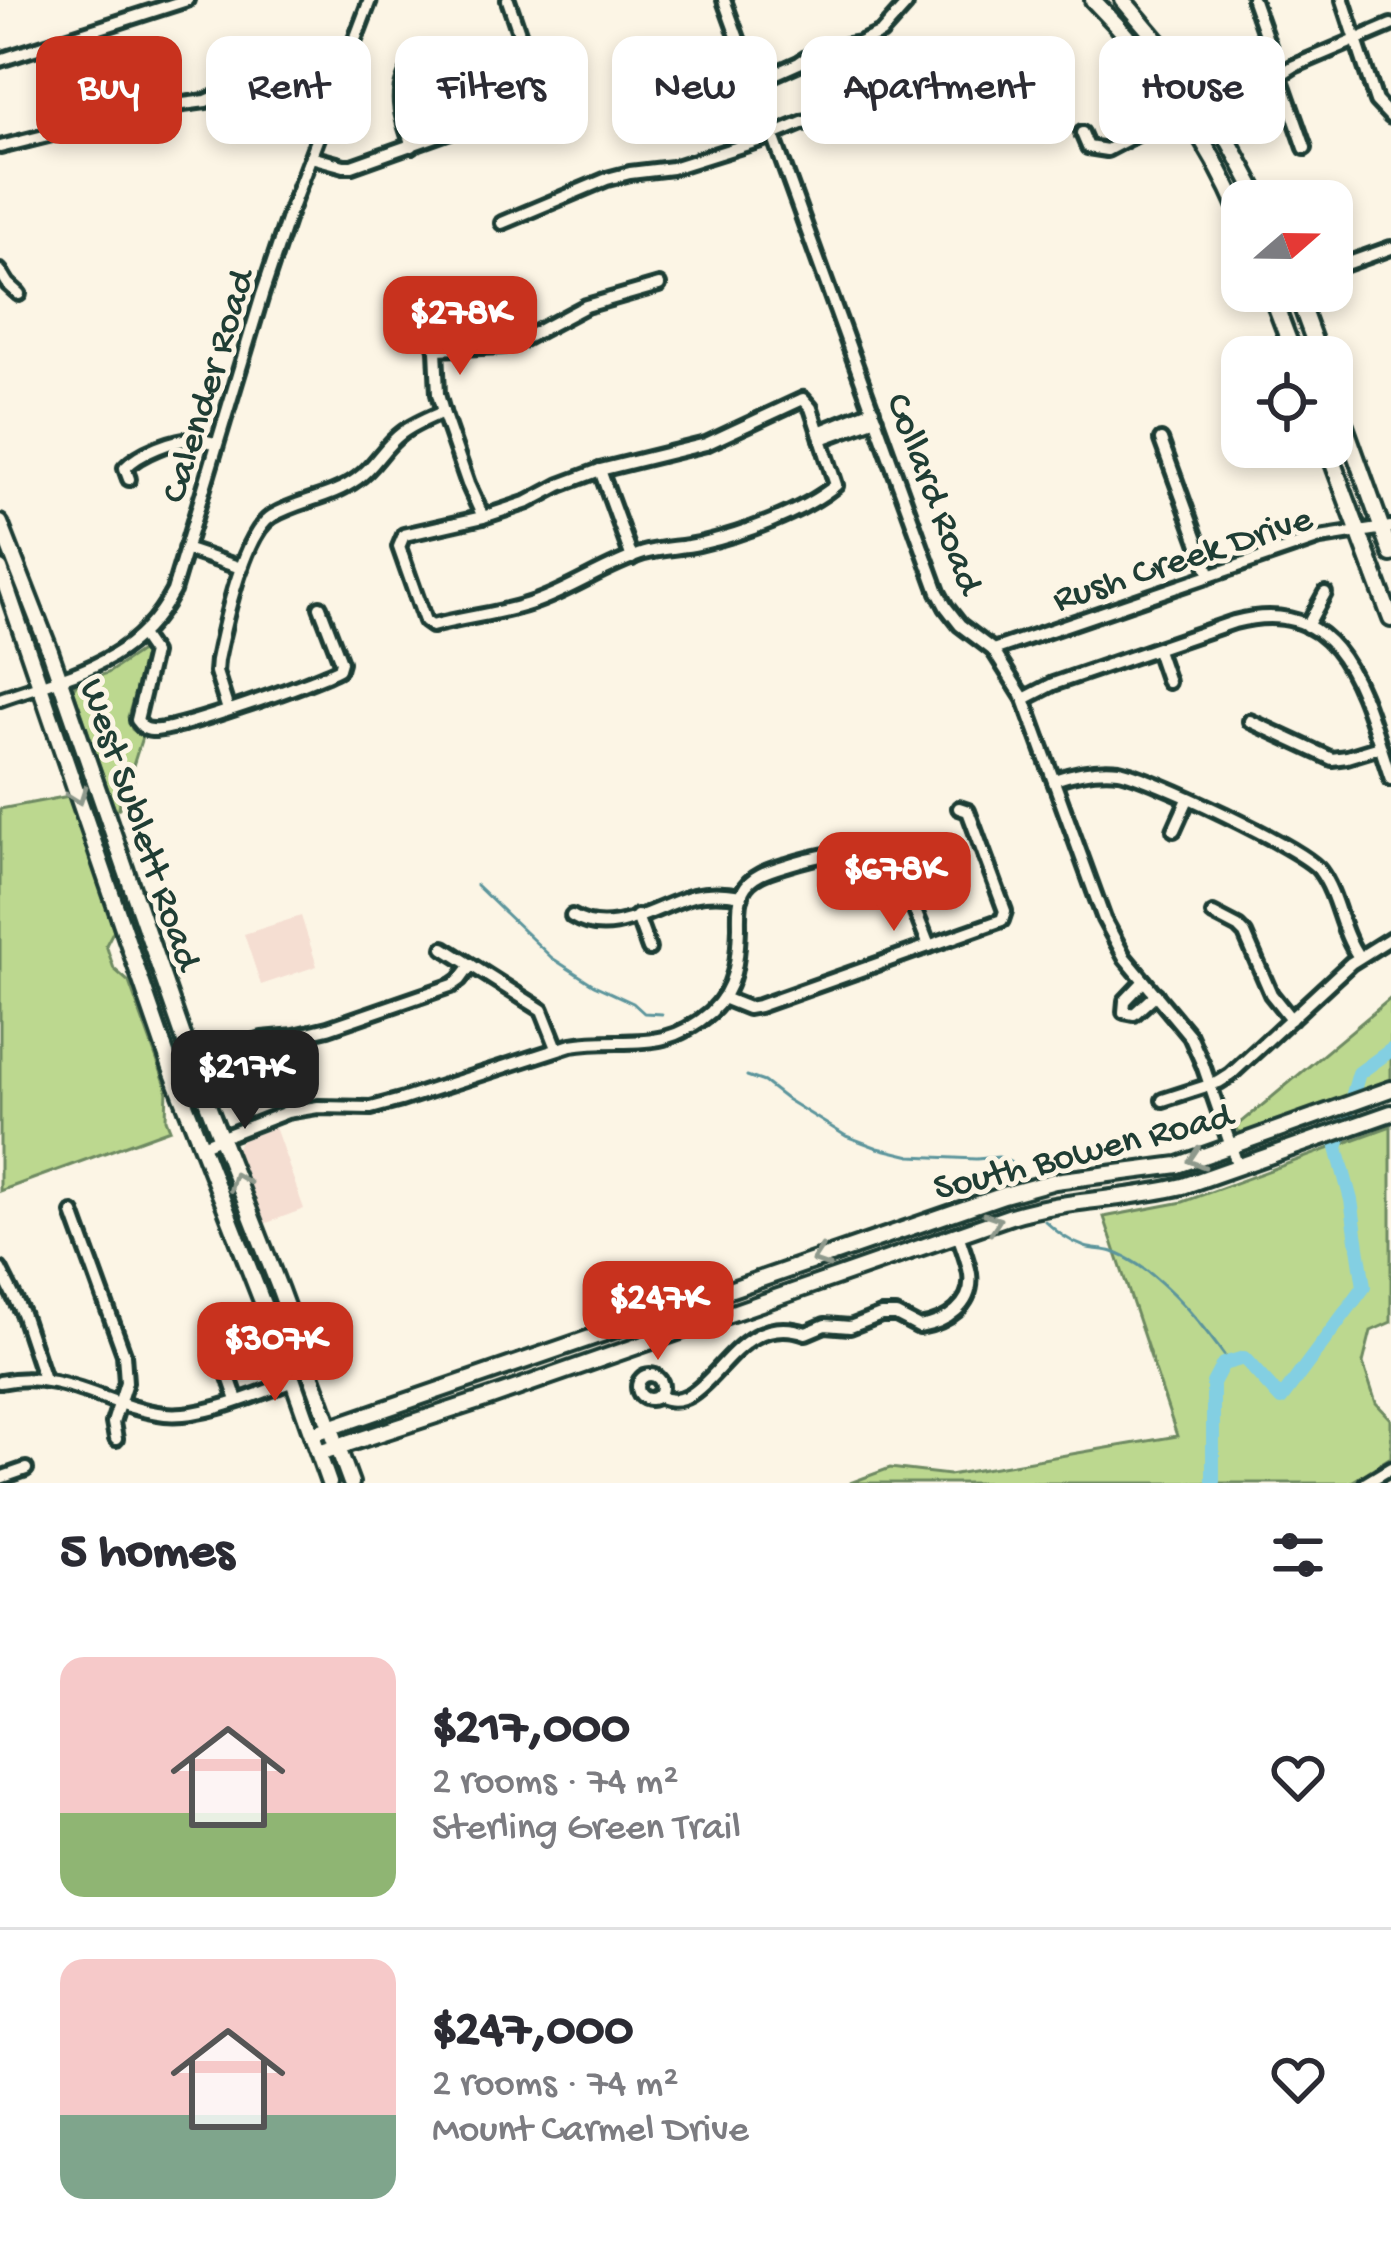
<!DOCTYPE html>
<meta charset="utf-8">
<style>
body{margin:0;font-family:"Gochi Hand",sans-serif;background:#f2f2f3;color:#2b2b33;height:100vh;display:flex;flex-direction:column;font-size:45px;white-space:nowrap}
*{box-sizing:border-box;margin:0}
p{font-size:39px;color:#7c7c81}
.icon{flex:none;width:66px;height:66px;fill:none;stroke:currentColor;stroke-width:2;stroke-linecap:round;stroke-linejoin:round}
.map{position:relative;height:1483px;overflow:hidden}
.sheet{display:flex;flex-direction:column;background:#fff;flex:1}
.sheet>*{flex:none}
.hud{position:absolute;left:36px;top:36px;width:1320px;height:108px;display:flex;gap:24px}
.needle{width:78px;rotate:70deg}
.controls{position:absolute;left:1221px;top:180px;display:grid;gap:24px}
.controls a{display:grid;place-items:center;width:132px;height:132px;border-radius:24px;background:#fff;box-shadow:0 6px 18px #0003;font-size:60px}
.price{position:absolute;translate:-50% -102px;padding:0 27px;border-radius:24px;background:#c8321e;color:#fff;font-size:39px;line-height:78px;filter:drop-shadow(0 3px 6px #0008)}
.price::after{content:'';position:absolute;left:50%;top:72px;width:36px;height:27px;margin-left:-18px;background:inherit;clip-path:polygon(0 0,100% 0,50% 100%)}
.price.on{background:#222;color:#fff}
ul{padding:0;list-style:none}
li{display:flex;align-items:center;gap:36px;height:300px;padding:0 60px}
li+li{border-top:3px solid #e1e1e2}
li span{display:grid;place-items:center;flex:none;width:336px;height:240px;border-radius:24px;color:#555}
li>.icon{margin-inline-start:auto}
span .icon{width:144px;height:144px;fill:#fffc;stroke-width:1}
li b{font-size:51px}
h2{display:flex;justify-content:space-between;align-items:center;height:144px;padding:0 60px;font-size:51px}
.chip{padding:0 42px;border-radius:24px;background:#fff;box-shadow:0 6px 18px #0003;font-size:42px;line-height:108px}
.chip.on{background:#c8321e;color:#fff}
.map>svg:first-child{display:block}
.built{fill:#f5ded2}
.green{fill:#bcd88f;stroke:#6e8a62;stroke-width:3}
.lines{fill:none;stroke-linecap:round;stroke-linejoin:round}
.stream{stroke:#5b959c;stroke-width:3}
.river{stroke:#83cfe2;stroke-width:14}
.minor-casing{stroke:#1f3d34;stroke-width:20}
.major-casing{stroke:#1f3d34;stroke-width:22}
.minor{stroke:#fcf5e5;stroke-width:10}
.major{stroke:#fcf5e5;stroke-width:14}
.oneway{stroke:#8e998c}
.labels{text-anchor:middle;stroke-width:10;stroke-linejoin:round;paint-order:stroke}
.street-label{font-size:39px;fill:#1f3d34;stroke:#fcf5e5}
</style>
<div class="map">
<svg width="1391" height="1483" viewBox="0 0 1391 1483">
<rect width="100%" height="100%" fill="#fcf5e5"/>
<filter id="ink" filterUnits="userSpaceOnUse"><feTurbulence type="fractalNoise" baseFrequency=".00833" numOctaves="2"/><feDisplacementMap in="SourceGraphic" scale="24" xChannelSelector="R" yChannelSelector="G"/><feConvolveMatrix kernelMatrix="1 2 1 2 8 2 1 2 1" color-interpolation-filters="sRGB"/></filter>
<g filter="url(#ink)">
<g class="built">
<polygon points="301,916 317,966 261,985 244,934"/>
<polygon points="275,1127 304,1209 264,1224 236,1149 240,1141"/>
</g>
<g class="green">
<polygon points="142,650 146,653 128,717 132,729 142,737 130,775 133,780 123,779 119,808 115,810 73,689 76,684 108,673"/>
<polygon points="69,796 115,928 106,945 114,969 129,982 167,1088 166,1119 170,1129 0,1191 0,809"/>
<polygon points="1391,998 1391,1081 1240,1134 1236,1127"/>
<polygon points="1391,1126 1391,1322 1371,1331 1363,1363 1376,1403 1391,1419 1391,1457 1350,1483 850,1483 890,1468 949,1475 1177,1436 1104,1217 1183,1202"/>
</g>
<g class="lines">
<g class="stream">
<polyline points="476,885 552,958 594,985 633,1003 644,1013 662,1014"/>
<polyline points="747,1076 764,1082 786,1099 846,1136 878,1148 911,1156 976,1159 999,1157 1010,1162 1019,1175"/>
<path d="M1045 1221C1057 1232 1068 1241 1085 1247 1093 1250 1104 1249 1113 1252 1157 1268 1197 1318 1224 1355L1223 1364"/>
</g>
<polyline class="river" points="1213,1483 1213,1383 1223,1364 1244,1358 1281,1399 1364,1287 1351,1200 1337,1148 1359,1073 1391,1050"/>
<defs>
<g id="minor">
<polyline points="724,0 938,592 946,607 960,625 993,650 1024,699 1104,919 1125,958 1190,1036 1203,1065 1238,1167"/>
<polyline points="1253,0 1305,148"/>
<polyline points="1343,0 1376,101 1391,117"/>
<polyline points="85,33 116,118"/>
<polyline points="0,60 187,0"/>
<polyline points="754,83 799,63 818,50 859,43 881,33 906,5"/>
<polyline points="1217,116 1294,66 1391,25"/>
<polyline points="1082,133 1088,147 1107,150 1151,127 1192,120"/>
<path d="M412 146C400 110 392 88 418 57"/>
<polyline points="0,147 160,107 206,101 265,75 292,73 337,84"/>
<polyline points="311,157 344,166 352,166 535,101 538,89 508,0"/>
<polyline points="502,223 607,179 630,173 672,168 761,140 802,123 828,119 880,93 917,79 940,75"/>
<polyline points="1332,269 1391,248"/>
<polyline points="0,271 8,284 19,294"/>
<polyline points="415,286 436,349 438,394 443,412 468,484 483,517"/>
<polyline points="436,349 503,346 522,340 586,306 659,285"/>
<path d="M803 399 811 408 836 485C802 513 742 534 699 544 681 548 662 548 644 553 605 565 571 590 532 603 500 614 465 617 432 626L425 621 399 547 404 535 483 517 528 502 560 485 600 470 706 444Z"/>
<polyline points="819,432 873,410"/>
<polyline points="821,439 876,419"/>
<polyline points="1161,440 1210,575"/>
<polyline points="600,470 632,558"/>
<path d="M129 479 125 468C139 453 174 439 195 439 197 439 214 443 216 443"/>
<polyline points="185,549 241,568"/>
<polyline points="1307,626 1325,593"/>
<path d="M142 637 153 653 137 720C143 727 142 729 152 730 171 733 318 681 339 669L341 662 320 607"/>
<polyline points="993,650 1320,538 1391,527"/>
<polyline points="1157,650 1168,682"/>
<path d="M0 699C72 674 135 664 173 591L262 295 289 214 370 0"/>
<path d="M1024 699 1053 684 1234 622C1346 592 1364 701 1391 779"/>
<path d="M228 710 216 672 217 660C224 626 243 534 272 516 299 500 331 498 357 479 375 467 384 446 402 433 414 424 429 418 443 412"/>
<polyline points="1250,721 1332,759 1347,757 1380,747"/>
<path d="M1054 780C1075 773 1096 768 1119 771 1148 776 1305 849 1320 871 1339 897 1340 931 1359 957"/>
<polyline points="1174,830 1188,799"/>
<polyline points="1213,914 1238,927 1245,934 1271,994 1291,1019"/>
<path d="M572 916C611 940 654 907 693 896 710 892 725 893 742 896"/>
<polyline points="637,916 649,949"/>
<polyline points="444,948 542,1010 557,1048"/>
<polyline points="1144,981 1125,1001 1124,1012 1134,1014 1156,994"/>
<polyline points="723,998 748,1008 759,1006 1002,920 1005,911 968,811 959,808"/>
<polyline points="192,1062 262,1039 295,1036 328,1028 453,985 460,980 471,965"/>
<polyline points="1163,1100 1219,1082 1230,1075 1351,963 1391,938"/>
<path d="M202 1145 287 1112 318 1107 371 1108 401 1100 571 1045C626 1036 662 1055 711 1012 736 989 738 959 739 927 739 915 738 902 743 891 751 874 774 869 790 864 885 835 897 862 929 946"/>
<polyline points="73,1213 124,1354 126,1382 113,1423 116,1439"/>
<polyline points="0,1269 22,1313 44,1379"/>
<polyline points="217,1342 237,1400"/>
<circle cx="650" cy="1387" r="12"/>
<path d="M0 1382C66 1369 104 1407 165 1414 203 1418 257 1394 293 1381"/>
<path d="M658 1396C711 1422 729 1306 806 1333L825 1325 850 1327 881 1315H896L919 1327C946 1323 974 1305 970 1274 968 1261 962 1247 958 1234"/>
<polyline points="0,1478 26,1469"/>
<polyline points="1366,1483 1391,1468"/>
</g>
<g id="major">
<path d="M1093 0C1156 64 1207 135 1242 218"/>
<polyline points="1123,0 1205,97 1261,201"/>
<polyline points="1270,291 1295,357"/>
<polyline points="1296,291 1320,357"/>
<polyline points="1332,390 1391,554"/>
<polyline points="1327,447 1391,619"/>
<polyline points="0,523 50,651 200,1085 280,1290 351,1483"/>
<polyline points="0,569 171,1068 293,1381 329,1483"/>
<polyline points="312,1434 1004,1195 1055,1181 1178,1165 1391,1089"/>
<path d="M319 1453 491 1397 1011 1216C1067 1199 1126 1200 1183 1186L1391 1113"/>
</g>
</defs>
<use href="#minor" class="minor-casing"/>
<use href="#major" class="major-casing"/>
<use href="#minor" class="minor"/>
<use href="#major" class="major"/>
</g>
<defs><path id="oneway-chevron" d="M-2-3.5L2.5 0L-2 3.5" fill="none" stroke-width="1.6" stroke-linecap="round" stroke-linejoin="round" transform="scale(3)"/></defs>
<g class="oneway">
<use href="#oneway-chevron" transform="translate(78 796) rotate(70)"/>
<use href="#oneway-chevron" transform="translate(1196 1159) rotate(162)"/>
<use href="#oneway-chevron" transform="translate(238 1181) rotate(-112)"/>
<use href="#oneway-chevron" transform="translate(993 1222) rotate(-19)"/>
<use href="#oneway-chevron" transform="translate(820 1258) rotate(161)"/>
</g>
</g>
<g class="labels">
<g class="street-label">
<text transform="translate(204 385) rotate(-73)" y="14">Calender Road</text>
<text transform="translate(938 492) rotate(69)" y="14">Collard Road</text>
<text transform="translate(1181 555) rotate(-18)" y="14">Rush Creek Drive</text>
<text transform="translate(144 823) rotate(71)" y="14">West Sublett Road</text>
<text transform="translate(1082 1148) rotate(-14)" y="14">South Bowen Road</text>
</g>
</g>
</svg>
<div class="controls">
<a><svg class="needle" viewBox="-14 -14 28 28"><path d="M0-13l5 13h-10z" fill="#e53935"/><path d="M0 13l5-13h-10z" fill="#7c7c81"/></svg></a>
<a><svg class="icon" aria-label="locate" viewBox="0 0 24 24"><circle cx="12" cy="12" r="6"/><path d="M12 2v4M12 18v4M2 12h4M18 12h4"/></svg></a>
</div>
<b class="price" style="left:460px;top:378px">$278K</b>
<b class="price" style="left:894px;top:934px">$678K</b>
<b class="price on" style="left:245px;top:1132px">$217K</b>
<b class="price" style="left:658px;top:1363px">$247K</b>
<b class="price" style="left:275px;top:1404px">$307K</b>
<div class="hud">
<a class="chip on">Buy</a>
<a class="chip">Rent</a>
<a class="chip">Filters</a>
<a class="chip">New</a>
<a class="chip">Apartment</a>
<a class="chip">House</a>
</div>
</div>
<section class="sheet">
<h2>5 homes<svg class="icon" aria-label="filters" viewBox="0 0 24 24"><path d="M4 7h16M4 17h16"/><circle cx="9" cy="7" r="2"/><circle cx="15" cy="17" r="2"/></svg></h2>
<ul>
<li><span style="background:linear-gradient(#f6c9c9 65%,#8fb573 0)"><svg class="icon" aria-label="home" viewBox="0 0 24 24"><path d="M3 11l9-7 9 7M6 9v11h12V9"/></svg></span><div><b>$217,000</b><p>2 rooms · 74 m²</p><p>Sterling Green Trail</p></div><svg class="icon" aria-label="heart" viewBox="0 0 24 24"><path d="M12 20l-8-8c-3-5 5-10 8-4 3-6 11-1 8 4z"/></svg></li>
<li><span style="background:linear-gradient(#f6c9c9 65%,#7fa58c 0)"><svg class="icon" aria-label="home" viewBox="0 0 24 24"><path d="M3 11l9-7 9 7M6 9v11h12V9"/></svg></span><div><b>$247,000</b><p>2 rooms · 74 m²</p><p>Mount Carmel Drive</p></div><svg class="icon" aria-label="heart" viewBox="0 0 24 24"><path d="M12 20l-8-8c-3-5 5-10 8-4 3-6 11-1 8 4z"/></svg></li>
</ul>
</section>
